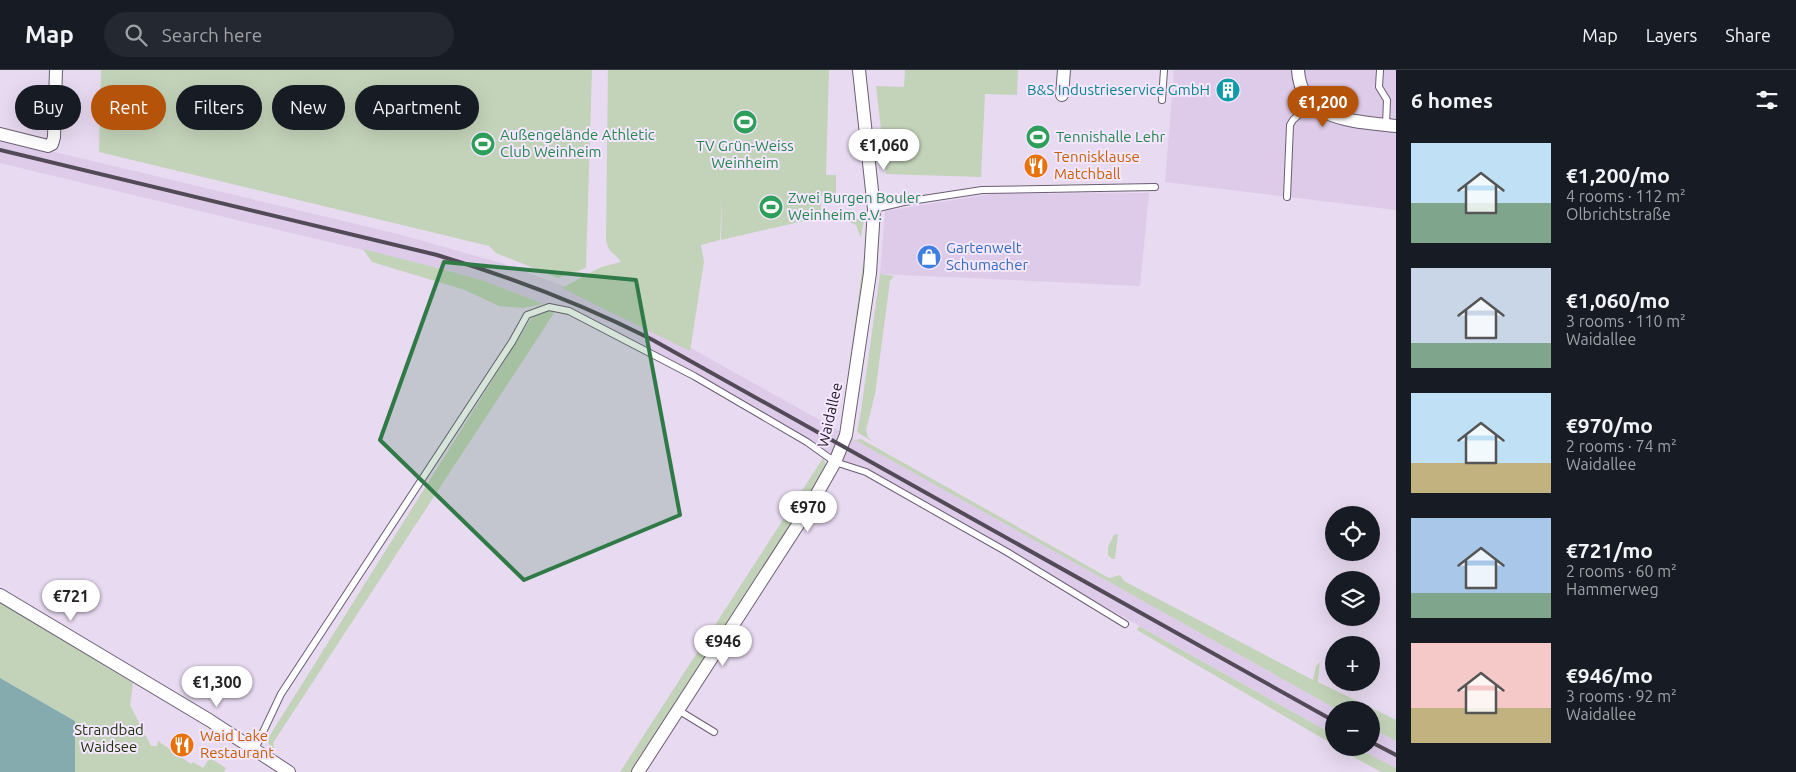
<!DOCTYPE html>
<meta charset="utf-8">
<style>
body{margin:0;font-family:Ubuntu,sans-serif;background:#242831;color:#f1f3f6;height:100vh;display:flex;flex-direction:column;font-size:19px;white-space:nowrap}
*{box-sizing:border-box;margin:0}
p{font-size:16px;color:#9ea1a6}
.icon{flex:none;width:28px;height:28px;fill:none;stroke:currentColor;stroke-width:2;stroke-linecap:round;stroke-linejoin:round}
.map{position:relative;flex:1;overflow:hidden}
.sheet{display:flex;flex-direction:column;background:#171b24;width:400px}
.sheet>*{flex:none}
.guide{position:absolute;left:15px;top:15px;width:475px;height:45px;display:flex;gap:10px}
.buttons{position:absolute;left:1325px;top:436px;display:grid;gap:10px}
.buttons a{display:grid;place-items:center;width:55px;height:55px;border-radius:50%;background:#171b24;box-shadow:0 5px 20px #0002;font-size:25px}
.price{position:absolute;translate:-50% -42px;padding:0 11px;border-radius:18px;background:#fff;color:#222;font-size:16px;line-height:32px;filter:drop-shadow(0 1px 2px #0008)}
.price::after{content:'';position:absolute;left:50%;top:30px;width:15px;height:11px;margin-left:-8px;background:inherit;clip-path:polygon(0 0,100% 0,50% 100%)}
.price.current{background:#b45309;color:#fff}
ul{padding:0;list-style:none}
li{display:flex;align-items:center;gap:15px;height:125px;padding:0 15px}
li span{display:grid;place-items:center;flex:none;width:140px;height:100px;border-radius:0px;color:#555}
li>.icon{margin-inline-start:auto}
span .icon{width:60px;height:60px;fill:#fffc;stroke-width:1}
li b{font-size:21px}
h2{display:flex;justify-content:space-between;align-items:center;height:60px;padding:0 15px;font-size:21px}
.pill{padding:0 18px;border-radius:22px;background:#171b24;box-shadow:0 5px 20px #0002;font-size:18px;line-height:45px}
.pill.current{background:#b45309;color:#fff}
header{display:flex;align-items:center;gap:30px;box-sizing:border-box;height:70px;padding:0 25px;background:#171b24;border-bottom:1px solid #363941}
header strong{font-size:24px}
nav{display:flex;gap:28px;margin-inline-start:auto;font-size:18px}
.search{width:350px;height:45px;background:#242831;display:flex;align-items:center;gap:12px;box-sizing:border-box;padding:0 18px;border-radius:28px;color:#9ea1a6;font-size:19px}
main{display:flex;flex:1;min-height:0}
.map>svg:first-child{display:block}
.built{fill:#ddcbe9}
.green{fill:#c3d3b9}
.water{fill:#85abae}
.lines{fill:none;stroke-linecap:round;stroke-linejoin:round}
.lane-casing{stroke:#6a5e72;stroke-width:8}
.street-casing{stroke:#6a5e72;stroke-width:14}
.lane{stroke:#fff;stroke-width:6}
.street{stroke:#fff;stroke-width:12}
.rail{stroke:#524a56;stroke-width:4}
.marked{fill:#307a47;fill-opacity:0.2;stroke:#307a47;stroke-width:4;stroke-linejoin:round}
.labels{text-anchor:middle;stroke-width:4;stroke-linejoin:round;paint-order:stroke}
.culture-label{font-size:15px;fill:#0d838f;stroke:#f5e7ff;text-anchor:end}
.leisure-label{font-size:15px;fill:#27864d;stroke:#f5e7ff;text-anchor:start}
.food-label{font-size:15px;fill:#c56008;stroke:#f5e7ff;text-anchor:start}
.shop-label{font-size:15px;fill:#366cbe;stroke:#f5e7ff;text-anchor:start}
.street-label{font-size:15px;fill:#1d1820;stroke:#f5e7ff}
.park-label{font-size:15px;fill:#1b3106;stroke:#f5e7ff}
</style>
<header>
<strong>Map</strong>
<div class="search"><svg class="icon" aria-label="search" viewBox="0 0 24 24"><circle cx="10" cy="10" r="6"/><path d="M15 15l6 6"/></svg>Search here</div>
<nav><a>Map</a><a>Layers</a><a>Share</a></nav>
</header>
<main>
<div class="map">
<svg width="1396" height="702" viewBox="0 0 1396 702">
<rect width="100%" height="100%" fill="#e8daf1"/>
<g class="built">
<polygon points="1174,0 1396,0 1396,140 1165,112"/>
<polygon points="0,69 398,164 501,193 566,217 673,268 1338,640 1334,640 1334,665 653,283 602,258 544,234 484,211 442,199 0,93"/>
<polygon points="1149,123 1140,216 880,204 885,141 991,124"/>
<polygon points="1371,658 1396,671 1396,698 1357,678 1371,678"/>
</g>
<g class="green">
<polygon points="101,0 592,0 586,198 558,208 496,183 489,176 99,82"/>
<path d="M608 0H829L826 105H836V126L787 125 821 126V147L721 170 722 124 720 170 701 175 704 192 690 281 562 218 601 197 621 192C615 182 609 185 606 170Z"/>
<polygon points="905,0 1018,0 1017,25 985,24 981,107 886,104 876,16 904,17"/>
<polygon points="854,149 864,149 861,168 856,155 849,152"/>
<polygon points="867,164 869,165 845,347 842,348"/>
<polygon points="363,179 442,199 484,211 544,234 523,238 499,236 465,220 372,192"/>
<polygon points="880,204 894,206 890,211 875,324 866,360 868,367 872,371 901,389 857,362 861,341"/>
<polygon points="548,240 554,240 554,243 273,673 275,680 270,677 267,670 530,250 536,245"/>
<polygon points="861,369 1109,508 1120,505 1124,511 1313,610 1316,596 1320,592 1318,612 1396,650 1396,671 1371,658 1371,640 1338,640 855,370"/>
<polygon points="823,388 828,398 633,702 620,702"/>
<polygon points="1118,464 1115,489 1112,489 1108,485 1108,477 1114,465"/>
<polygon points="0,532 133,613 130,635 151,676 157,676 158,671 191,694 193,692 203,698 210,688 226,698 224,701 226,702 75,702 75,651 0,608"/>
<polygon points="1139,556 1334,665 1334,675 1137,560"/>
<polygon points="1337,678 1357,678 1396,698 1396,702 1381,702"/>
</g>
<polygon class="water" points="0,608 75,651 75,702 0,702"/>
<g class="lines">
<defs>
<g id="lane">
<polyline points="1380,0 1379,17 1387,30 1386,55"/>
<polyline points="1162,30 1164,0"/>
<polyline points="1287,127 1290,55 1293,50 1311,33"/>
<polyline points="874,139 904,132 982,120 1155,117"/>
<polyline points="678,640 714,662"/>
<polyline points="255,679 281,624 512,272 527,245 549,237 569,241 694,306 807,372 835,392 866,402 1007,482 1125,554"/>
</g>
<g id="street">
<path d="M1298 0C1301 52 1356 51 1396 56"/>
<polyline points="1062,25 1064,0"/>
<polyline points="0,64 48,76 52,74 54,67 56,0"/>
<polyline points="0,525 209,650 289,702"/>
<polyline points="638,702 810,436 835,392 846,365 870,203 874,139 859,0"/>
</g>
</defs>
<use href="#lane" class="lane-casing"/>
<use href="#street" class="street-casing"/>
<use href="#lane" class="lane"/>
<use href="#street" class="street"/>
<g class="rail">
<path d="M0 80 437 185C511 207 582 234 651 269L1334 651"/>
<polyline points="1371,672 1396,685"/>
</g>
</g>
<path class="marked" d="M444 192 636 210 680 445 524 510 380 370Z"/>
<defs>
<symbol id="building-disc" viewBox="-11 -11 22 22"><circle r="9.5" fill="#0f9aa8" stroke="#f5e7ff"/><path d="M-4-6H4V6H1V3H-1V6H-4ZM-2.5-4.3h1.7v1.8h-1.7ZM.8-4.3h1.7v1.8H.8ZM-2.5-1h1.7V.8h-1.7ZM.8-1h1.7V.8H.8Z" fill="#fff"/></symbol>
<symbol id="stadium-disc" viewBox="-11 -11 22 22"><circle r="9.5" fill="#2e9e5b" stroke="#f5e7ff"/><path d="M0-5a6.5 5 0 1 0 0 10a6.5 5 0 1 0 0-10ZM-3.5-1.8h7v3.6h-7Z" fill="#fff"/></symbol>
<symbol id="restaurant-disc" viewBox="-11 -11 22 22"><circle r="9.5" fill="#e8710a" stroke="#f5e7ff"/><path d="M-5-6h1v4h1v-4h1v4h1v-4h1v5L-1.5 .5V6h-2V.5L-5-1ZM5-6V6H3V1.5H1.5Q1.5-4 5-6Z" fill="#fff"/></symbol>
<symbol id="shop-disc" viewBox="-11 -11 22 22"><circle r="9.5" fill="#3f7fe0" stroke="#f5e7ff"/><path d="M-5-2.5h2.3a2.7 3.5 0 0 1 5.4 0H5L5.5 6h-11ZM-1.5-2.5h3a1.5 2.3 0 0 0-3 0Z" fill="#fff"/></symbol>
</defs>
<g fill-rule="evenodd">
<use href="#building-disc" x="1214" y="6" width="28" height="28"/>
<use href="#stadium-disc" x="731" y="38" width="28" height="28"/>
<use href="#stadium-disc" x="1024" y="53" width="28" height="28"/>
<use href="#stadium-disc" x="469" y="60" width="28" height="28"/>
<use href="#restaurant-disc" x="1022" y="82" width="28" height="28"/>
<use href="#stadium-disc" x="757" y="123" width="28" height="28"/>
<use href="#shop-disc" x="915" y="173" width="28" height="28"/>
<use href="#restaurant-disc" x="168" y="661" width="28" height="28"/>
</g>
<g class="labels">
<g class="culture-label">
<text x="1210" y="25">B&amp;S Industrieservice GmbH</text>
</g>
<g class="leisure-label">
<text x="500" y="70">Außengelände Athletic<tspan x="500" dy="17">Club Weinheim</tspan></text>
<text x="1056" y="72">Tennishalle Lehr</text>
<text x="745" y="81" text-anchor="middle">TV Grün-Weiss<tspan x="745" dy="17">Weinheim</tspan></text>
<text x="788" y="133">Zwei Burgen Bouler<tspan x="788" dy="17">Weinheim e.V.</tspan></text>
</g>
<g class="food-label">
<text x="1054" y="92">Tennisklause<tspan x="1054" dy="17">Matchball</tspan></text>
<text x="200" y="671">Waid Lake<tspan x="200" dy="17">Restaurant</tspan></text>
</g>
<g class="shop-label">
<text x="946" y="183">Gartenwelt<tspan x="946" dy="17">Schumacher</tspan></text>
</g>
<g class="street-label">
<text transform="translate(830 345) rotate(-77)" y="5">Waidallee</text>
</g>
<g class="park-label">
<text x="109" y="665">Strandbad<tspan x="109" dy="17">Waidsee</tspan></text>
</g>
</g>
</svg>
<div class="buttons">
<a><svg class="icon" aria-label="locate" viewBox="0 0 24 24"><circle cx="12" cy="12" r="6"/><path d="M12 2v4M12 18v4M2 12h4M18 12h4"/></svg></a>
<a><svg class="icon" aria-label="layers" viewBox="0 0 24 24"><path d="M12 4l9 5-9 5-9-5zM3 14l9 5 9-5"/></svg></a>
<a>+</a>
<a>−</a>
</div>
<b class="price current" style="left:1323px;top:58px">€1,200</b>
<b class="price" style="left:884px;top:101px">€1,060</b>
<b class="price" style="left:808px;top:463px">€970</b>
<b class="price" style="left:71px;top:552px">€721</b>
<b class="price" style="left:723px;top:597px">€946</b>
<b class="price" style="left:217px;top:638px">€1,300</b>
<div class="guide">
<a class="pill">Buy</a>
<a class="pill current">Rent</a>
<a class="pill">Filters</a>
<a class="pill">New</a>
<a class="pill">Apartment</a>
</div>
</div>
<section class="sheet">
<h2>6 homes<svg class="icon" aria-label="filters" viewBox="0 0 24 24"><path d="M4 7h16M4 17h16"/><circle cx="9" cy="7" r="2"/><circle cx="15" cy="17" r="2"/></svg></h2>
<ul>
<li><span style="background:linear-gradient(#bfe0f5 60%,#7fa58c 0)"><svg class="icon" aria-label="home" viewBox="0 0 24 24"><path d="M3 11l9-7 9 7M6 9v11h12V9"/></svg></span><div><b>€1,200/mo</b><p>4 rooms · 112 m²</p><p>Olbrichtstraße</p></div></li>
<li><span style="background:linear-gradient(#c9d6e8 75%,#7fa58c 0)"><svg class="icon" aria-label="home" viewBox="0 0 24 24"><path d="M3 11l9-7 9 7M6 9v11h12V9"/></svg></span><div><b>€1,060/mo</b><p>3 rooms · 110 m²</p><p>Waidallee</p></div></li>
<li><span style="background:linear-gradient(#bfe0f5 70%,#c2b280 0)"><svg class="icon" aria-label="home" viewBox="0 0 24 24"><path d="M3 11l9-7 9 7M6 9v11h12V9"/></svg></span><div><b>€970/mo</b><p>2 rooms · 74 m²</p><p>Waidallee</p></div></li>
<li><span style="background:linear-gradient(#a9c7e8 75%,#7fa58c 0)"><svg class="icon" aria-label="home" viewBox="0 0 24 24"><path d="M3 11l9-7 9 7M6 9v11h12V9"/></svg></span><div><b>€721/mo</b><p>2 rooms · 60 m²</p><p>Hammerweg</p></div></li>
<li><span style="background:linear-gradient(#f6c9c9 65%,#c2b280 0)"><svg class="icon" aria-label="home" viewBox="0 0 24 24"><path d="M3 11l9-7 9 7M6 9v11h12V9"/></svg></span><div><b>€946/mo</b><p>3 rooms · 92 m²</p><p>Waidallee</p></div></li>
</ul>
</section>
</main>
